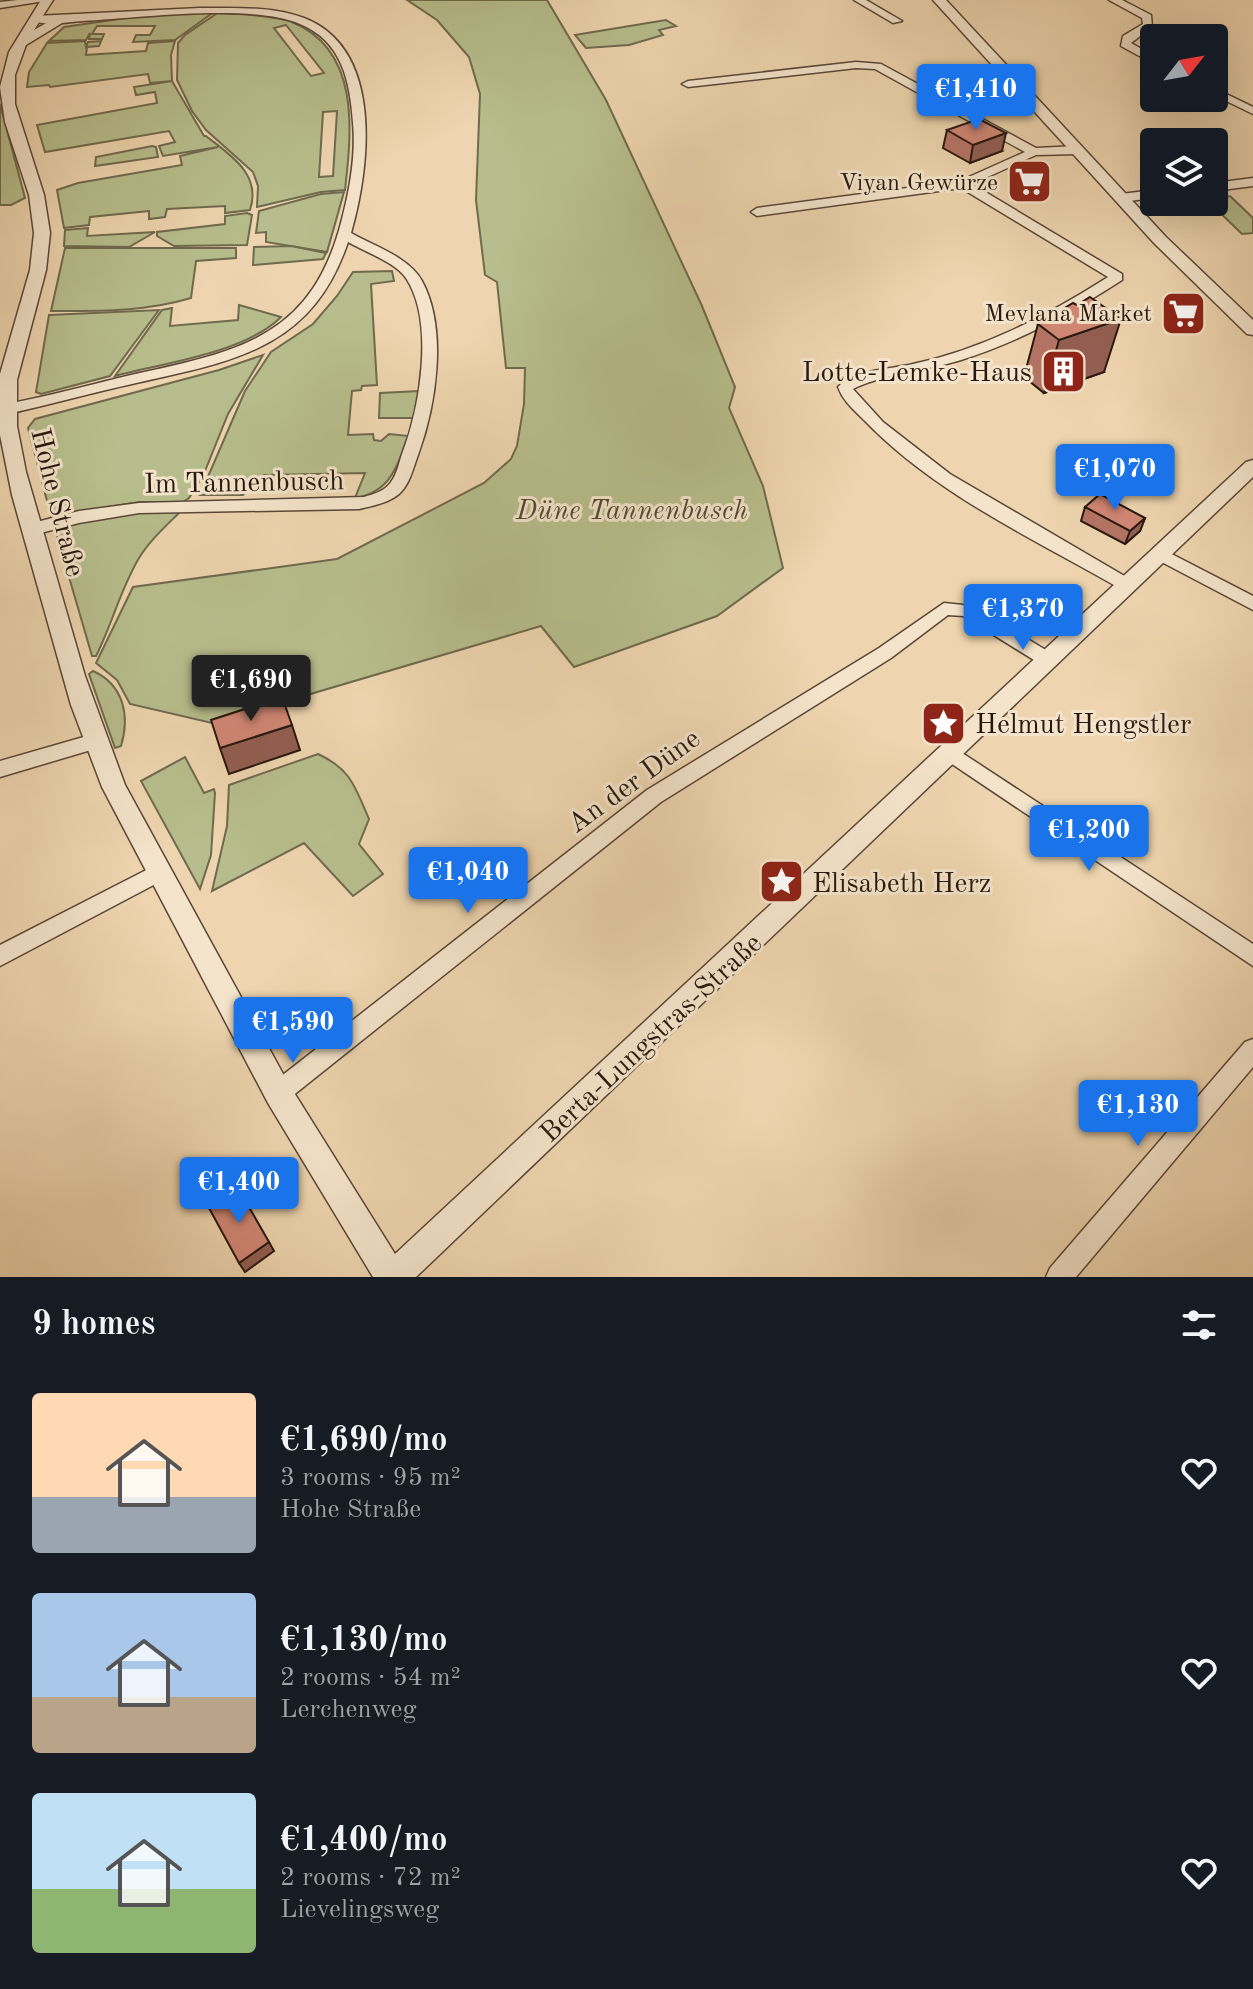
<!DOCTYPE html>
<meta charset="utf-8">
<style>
body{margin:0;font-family:"Old Standard TT",serif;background:#242831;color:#f1f3f6;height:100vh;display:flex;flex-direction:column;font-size:30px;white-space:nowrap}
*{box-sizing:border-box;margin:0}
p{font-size:26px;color:#9ea1a6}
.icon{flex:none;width:44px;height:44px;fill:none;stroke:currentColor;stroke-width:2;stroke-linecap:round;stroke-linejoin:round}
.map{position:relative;height:1277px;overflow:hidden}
.side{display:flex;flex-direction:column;background:#171b24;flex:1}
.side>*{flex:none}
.needle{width:52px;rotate:59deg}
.controls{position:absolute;left:1140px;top:24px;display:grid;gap:16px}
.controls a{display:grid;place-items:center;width:88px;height:88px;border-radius:8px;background:#171b24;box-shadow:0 8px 32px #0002;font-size:40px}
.price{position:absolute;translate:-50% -68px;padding:0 18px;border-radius:8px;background:#1a73e8;color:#fff;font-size:26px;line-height:52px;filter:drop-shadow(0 2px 4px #0008)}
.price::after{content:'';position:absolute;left:50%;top:48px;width:24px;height:18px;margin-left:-12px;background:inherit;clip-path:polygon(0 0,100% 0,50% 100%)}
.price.active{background:#222;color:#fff}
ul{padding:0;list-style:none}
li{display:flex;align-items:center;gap:24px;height:200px;padding:0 32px}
li span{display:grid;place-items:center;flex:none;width:224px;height:160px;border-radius:8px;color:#555}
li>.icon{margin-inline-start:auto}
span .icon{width:96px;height:96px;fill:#fffc;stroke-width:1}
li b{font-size:34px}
h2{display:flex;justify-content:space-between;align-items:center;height:96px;padding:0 32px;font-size:34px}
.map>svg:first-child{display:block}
.green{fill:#b7bd8c;stroke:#706a4e;stroke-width:2;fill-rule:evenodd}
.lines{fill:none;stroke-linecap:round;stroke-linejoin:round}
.minor-casing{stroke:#5a4738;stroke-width:3}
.tertiary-casing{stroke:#5a4738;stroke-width:3}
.minor{fill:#f4e4cb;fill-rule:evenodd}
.tertiary{fill:#f4e4cb;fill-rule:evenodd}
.wall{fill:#b47465;stroke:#281810;stroke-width:2}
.shaded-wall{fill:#925e52;stroke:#281810;stroke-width:2}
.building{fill:#d18775;stroke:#281810;stroke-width:2}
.labels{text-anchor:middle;stroke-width:6;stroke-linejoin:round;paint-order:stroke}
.far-poi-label{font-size:24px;fill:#281810;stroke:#f4e4cb;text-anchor:end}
.poi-label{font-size:28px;fill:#281810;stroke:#f4e4cb;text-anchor:start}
.street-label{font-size:28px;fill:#281810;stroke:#f4e4cb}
.park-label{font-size:28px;font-style:italic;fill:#534a35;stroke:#f4e4cb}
</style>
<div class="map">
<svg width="1253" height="1277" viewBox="0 0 1253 1277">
<rect width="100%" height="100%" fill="#eed5af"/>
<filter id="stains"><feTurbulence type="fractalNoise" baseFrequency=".0025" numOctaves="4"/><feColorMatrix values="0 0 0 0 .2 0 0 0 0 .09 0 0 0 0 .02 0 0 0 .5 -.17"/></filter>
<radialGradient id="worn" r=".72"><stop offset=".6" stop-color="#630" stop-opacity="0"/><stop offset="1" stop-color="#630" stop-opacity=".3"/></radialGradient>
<g class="green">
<polygon points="407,0 547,0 606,100 702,306 735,387 729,408 763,486 783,568 717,616 574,667 541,626 212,723 130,704 117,680 96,663 133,587 337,559 484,483 511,459 517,446 524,404 525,368 506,368 497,282 485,275 476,200 480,94 469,57 437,20"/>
<polygon points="214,12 175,40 133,42 136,35 150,35 155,26 97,26 92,34 104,34 102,39 89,39 90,33 86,40 49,41 64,27 146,15"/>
<path d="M219 12C237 14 276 16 292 22 360 50 352 129 345 190L321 192 257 207 258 186 253 172 206 130 192 111 177 80 178 43 185 35ZM286 25 324 73 311 76 274 28ZM337 111 333 176 319 177 323 112Z"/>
<polygon points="666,20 676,26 659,30 663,35 629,45 586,48 575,35"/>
<path d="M85 41 86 47 88 42 101 41 99 46 87 47 86 55 146 51 148 43 175 41 171 55 172 81 204 136H206C230 155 262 174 250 210L225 213V206L167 209 165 217 149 219V211L90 217 89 225 64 228 57 190 78 183 182 165 180 156 218 147 163 156 159 146 175 142 169 131 45 152 37 125 157 103 155 92 136 95 134 87 172 81 150 83 148 74 50 87 49 85 27 87 29 72 47 43Z"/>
<polygon points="0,104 25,198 11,205 0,205"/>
<polygon points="152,146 156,147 158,157 95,166 96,157"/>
<polygon points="344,192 327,252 266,242 266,232 256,233 259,211 321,194"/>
<polygon points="1230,196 1253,218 1253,233 1242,234 1209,202"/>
<polygon points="247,213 252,215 247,245 174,246 157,236 157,232 225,224 225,216"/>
<polygon points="88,228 87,236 155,232 129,247 64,246 65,230"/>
<polygon points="291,246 326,253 323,259 253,265 254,247"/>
<path d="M65 248H236V258L196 261 191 298C144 312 99 311 51 311Z"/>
<path d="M392 271 394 281 371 284 377 385 362 386 361 390 352 391 348 435 373 434 374 440 381 441 389 434 409 436C397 466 391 492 355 498L365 473 264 475 259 491H246L243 495H200L245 391 271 352 313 324 337 296 353 272Z"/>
<path d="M239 305 281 317C245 353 164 363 115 376L162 310 172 308 170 326 238 320Z"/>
<polygon points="159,310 110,376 41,394 36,392 49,315"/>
<polygon points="263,355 228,414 203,476 189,498 183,502 140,502 101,508 52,520 28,428 35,419 219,370"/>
<polygon points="419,391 415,418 379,418 380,393"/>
<path d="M181 511C166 526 150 540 139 558 121 588 112 624 96 656H92L55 529 114 514Z"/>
<path d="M93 671C124 685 130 716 121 746L115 748 89 674Z"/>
<path d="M318 754C351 769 355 787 369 819L359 844 383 874 353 896 304 843 212 891 227 826 229 785Z"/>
<polygon points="185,757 204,793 214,789 215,793 211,855 200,889 141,781"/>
</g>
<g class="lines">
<defs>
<g id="minor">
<polygon points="18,0 51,0 0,8 0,2"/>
<polygon points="854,0 866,0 902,21 893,23"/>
<polygon points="1109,0 1122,0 1151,15 1152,27 1131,43 1154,56 1154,64 1121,46 1123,36 1143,24 1142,18"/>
<path d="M200 8C233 8 273 6 304 18 384 49 370 167 351 233 374 246 409 257 422 281 448 329 436 406 418 455 413 468 410 484 399 494 388 503 372 506 359 509L139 513 79 523 33 535 27 533 25 529 27 525 33 523 79 511 139 503 364 497C374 494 385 491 391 482 397 474 399 463 402 454 420 408 435 322 406 278 395 262 365 252 348 242 311 351 232 361 132 384 90 393 49 405 7 414L0 410 7 404C49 396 89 385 131 375 238 351 312 339 342 219 350 188 356 155 353 123 350 81 342 41 300 24 250 3 139 18 83 21 68 22 42 27 30 19L35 16Z"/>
<path d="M856 62 881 64 1036 148 1078 146 1084 150 1078 154 1036 155 972 184 1122 274V280C1071 313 1019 342 961 360 930 370 879 375 853 389L883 422 950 474 1133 581 1136 585 1133 589H1121C1034 539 935 494 864 420 854 410 843 401 838 387 855 369 889 370 913 364 983 349 1047 316 1108 277L961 188 757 216 751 212 757 208 960 181 1025 152 875 69 856 68 688 87 682 84 688 81Z"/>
<polygon points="1214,88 1253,107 1253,114 1214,95"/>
<polygon points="1253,178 1253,186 1214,191 1214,183"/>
<polygon points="1154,190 1154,198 1121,202 1115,198 1121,194"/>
<polygon points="1160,548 1253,596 1253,610 1154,558 1152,554"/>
<polygon points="944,603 973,606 1054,655 1057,660 1054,665 1042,665 963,616 948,615 891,658 661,802 286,1101 278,1104 270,1101 266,1093 270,1085 647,790 879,648"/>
<polygon points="94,734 101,737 104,742 101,747 0,777 0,761"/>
<polygon points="950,745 1253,944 1253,966 943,758 940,753 943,748"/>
<polygon points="158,864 165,867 168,873 165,879 0,966 0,945"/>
<polygon points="1253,1039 1253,1067 1076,1277 1046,1277 1050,1268 1245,1042"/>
</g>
<g id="tertiary">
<polygon points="41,0 53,0 34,30 57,17 67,20 26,45 15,75 15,104 44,195 50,233 46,270 17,380 17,426 26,472 85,676 125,785 288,1083 395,1254 1246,462 1253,460 1253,477 416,1277 373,1277 268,1103 102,787 71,705 12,495 0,435 0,374 30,270 34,233 29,195 5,122 0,87 9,52"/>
<polygon points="933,0 946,0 1166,237 1253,320 1253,335 1247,334 1154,243"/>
</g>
</defs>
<use href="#minor" class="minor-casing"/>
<use href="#tertiary" class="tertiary-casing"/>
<use href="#minor" class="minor"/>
<use href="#tertiary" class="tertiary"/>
</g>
<g class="wall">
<polygon points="947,130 1002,151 970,163 943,148"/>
<polygon points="1038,324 1104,372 1044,393 1024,377"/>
<polygon points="1085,507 1145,518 1140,531 1125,544 1081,521"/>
</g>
<g class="shaded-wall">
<polygon points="1006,133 1002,151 970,163 973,145"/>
<polygon points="1121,319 1104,372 1044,393 1059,340"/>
<polygon points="1145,518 1140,531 1125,544 1130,531"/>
<polygon points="292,725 300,750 229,774 220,748"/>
<polygon points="269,1242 274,1251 245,1272 239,1263"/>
</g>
<g class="building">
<polygon points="979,119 1006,133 973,145 947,130"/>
<polygon points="1090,297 1121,319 1059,340 1038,324 1073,303 1077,305"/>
<polygon points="1100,494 1145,518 1130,531 1085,507"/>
<polygon points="282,697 292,725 220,748 211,720"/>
<polygon points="238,1188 269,1242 239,1263 209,1208"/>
</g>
<defs>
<symbol id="supermarket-square" viewBox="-11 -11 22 22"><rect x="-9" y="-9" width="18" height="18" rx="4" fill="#8f2418" stroke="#f4e4cb"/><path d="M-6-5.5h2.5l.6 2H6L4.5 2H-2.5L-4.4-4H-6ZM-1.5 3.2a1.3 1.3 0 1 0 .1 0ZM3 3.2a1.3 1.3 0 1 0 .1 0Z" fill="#fff"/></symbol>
<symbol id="building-square" viewBox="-11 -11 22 22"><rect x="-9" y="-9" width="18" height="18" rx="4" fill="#8f2418" stroke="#f4e4cb"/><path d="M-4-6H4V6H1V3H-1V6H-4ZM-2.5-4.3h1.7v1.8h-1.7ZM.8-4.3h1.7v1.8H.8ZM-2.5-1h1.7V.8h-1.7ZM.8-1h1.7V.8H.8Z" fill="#fff"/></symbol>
<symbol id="sight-square" viewBox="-11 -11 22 22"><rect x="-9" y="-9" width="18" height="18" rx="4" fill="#8f2418" stroke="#f4e4cb"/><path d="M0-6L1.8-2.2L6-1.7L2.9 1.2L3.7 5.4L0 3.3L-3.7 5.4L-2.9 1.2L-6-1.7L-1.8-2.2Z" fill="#fff"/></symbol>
</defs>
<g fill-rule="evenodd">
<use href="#supermarket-square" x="1004" y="156" width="51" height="51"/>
<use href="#supermarket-square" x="1158" y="288" width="51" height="51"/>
<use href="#building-square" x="1038" y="346" width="51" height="51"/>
<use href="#sight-square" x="918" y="698" width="51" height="51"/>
<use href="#sight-square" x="756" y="856" width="51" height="51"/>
</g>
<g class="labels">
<g class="far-poi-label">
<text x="998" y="190">Viyan Gewürze</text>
<text x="1152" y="321">Mevlana Market</text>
</g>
<g class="poi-label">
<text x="1032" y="381" text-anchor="end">Lotte-Lemke-Haus</text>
<text x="975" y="733">Helmut Hengstler</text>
<text x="812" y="892">Elisabeth Herz</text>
</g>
<g class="street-label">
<text transform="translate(244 481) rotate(-1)" y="10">Im Tannenbusch</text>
<text transform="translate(59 502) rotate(76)" y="10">Hohe Straße</text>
<text transform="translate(633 780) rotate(-36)" y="10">An der Düne</text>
<text transform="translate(650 1037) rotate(-43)" y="10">Berta-Lungstras-Straße</text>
</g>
<g class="park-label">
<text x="632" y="519">Düne Tannenbusch</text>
</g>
</g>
<rect width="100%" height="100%" filter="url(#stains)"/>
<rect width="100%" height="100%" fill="url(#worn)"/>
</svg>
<div class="controls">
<a><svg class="needle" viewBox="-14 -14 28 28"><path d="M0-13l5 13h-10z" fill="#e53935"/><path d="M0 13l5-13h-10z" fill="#9ea1a6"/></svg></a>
<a><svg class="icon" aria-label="layers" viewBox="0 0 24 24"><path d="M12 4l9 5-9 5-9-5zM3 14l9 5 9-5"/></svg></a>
</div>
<b class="price" style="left:976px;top:132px">€1,410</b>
<b class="price" style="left:1115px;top:512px">€1,070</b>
<b class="price" style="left:1023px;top:652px">€1,370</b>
<b class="price active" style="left:251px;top:723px">€1,690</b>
<b class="price" style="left:1089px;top:873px">€1,200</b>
<b class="price" style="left:468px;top:915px">€1,040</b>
<b class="price" style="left:293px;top:1065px">€1,590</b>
<b class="price" style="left:1138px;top:1148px">€1,130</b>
<b class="price" style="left:239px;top:1225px">€1,400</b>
</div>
<section class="side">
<h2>9 homes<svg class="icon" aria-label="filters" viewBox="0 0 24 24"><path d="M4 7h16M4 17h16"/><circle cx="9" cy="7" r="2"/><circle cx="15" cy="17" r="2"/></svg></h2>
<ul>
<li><span style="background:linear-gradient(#ffd9b3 65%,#9aa5b1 0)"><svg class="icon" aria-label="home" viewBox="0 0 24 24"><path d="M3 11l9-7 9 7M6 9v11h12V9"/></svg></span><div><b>€1,690/mo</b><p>3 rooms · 95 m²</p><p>Hohe Straße</p></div><svg class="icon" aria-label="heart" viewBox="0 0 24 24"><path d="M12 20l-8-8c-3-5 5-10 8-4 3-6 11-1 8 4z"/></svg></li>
<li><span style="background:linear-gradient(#a9c7e8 65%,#b9a48a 0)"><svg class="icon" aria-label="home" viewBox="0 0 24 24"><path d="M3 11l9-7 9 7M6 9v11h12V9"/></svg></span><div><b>€1,130/mo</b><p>2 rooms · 54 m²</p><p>Lerchenweg</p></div><svg class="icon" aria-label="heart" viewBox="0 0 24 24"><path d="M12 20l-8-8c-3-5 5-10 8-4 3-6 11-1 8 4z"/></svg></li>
<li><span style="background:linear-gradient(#bfe0f5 60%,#8fb573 0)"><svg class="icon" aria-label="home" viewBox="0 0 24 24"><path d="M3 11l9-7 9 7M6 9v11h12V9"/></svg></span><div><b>€1,400/mo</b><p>2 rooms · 72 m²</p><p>Lievelingsweg</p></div><svg class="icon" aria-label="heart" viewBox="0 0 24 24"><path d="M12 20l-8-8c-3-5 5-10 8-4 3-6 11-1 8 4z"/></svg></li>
</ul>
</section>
